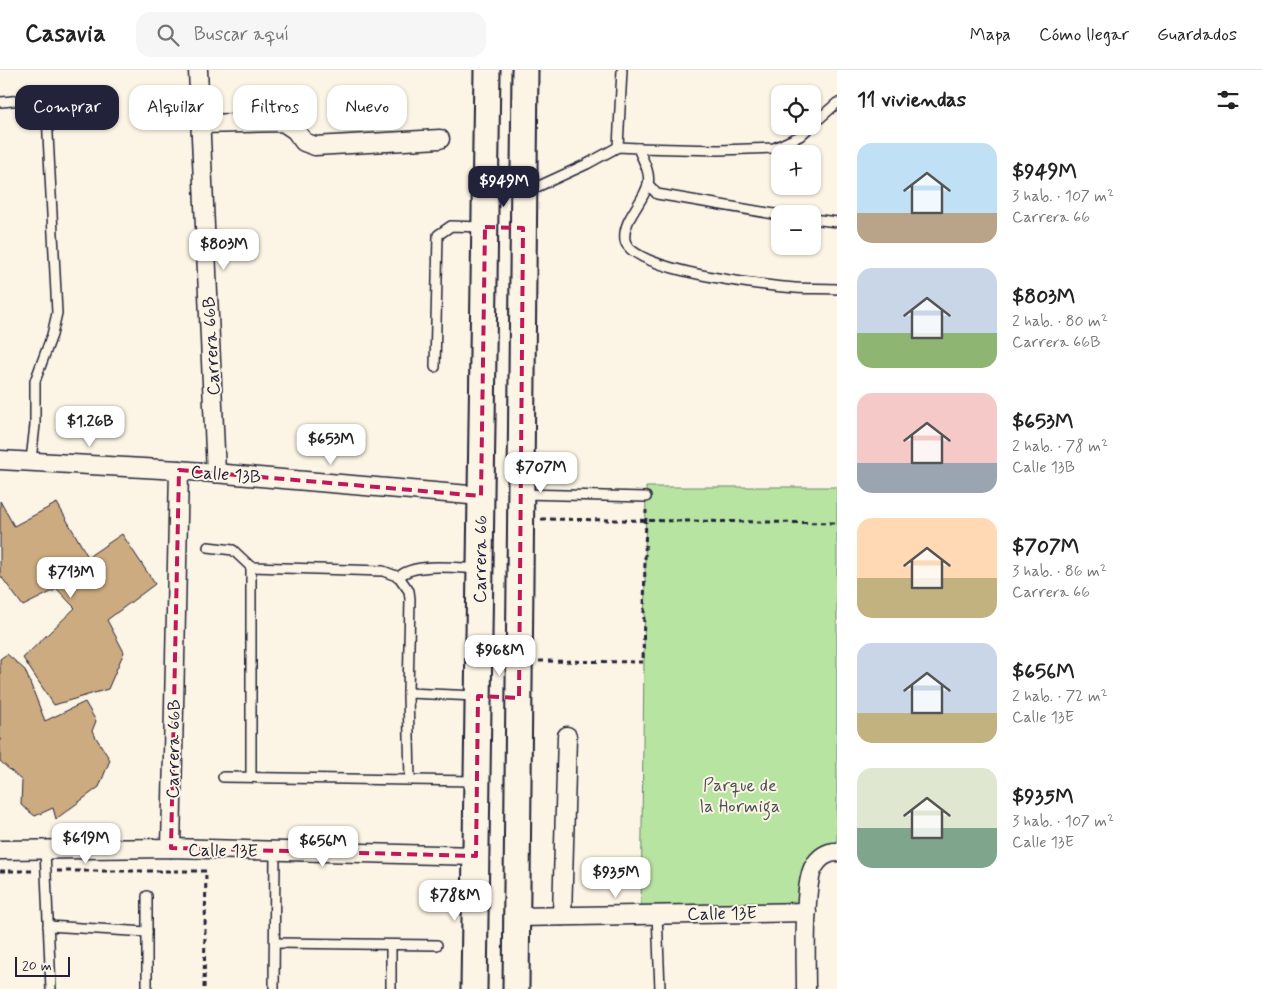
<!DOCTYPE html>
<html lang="es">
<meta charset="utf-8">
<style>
body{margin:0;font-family:Mynerve,sans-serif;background:#f6f6f6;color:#222;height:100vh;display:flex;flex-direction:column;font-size:19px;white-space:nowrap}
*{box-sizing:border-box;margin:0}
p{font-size:16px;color:#767676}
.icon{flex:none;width:28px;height:28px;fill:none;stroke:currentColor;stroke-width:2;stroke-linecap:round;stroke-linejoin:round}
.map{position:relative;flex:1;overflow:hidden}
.panel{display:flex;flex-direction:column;background:#fff;width:425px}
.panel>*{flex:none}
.banner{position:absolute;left:15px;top:15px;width:475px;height:45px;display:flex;gap:10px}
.tools{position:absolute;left:771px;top:15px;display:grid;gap:10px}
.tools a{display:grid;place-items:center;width:50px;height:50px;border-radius:10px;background:#fff;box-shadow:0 1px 4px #0004;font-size:25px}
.scale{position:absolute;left:15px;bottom:12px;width:55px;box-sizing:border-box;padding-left:5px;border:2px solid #22223b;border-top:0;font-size:14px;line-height:18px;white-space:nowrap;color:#22223b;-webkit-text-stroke:4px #fcf5e5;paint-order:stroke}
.price{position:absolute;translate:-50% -42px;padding:0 11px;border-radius:10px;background:#fff;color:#222;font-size:16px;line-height:32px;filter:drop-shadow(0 1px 2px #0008)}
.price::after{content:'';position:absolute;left:50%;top:30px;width:15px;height:11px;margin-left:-8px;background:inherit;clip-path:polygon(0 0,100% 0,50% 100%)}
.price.current{background:#22223b;color:#fff}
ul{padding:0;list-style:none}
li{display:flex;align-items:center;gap:15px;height:125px;padding:0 20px}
li span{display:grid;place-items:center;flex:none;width:140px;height:100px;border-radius:15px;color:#555}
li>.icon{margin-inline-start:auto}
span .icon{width:60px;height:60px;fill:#fffc;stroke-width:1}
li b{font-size:21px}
h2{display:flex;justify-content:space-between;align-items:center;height:60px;padding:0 20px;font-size:21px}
.pill{padding:0 18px;border-radius:15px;background:#fff;box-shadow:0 1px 4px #0004;font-size:18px;line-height:45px}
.pill.current{background:#22223b;color:#fff}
header{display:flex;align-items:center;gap:30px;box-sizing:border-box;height:70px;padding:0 25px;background:#fff;border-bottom:1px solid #e0e0e0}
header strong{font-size:24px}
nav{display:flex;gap:28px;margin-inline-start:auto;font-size:18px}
.search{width:350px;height:45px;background:#f6f6f6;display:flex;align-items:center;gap:12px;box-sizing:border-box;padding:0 18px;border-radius:15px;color:#767676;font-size:19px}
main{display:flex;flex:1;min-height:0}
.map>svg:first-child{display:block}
.green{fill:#b8e4a2;stroke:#6d836e}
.building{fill:#cdab80;stroke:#22223b}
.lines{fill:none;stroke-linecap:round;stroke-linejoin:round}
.lane-casing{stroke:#22223b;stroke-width:12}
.street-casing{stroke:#22223b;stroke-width:21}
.secondary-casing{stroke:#22223b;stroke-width:29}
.path{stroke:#22223b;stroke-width:3;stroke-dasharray:5 4;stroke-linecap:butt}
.lane{stroke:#fcf5e5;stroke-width:9}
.street{stroke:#fcf5e5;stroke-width:18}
.secondary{stroke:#fcf5e5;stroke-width:25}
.marked{fill:none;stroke:#c2185b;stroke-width:4;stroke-dasharray:10 6;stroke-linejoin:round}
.labels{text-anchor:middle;stroke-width:4;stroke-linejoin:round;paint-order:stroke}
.street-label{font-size:18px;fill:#22223b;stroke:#fcf5e5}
.park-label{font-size:18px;fill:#485255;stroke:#fcf5e5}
</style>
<header>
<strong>Casavia</strong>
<div class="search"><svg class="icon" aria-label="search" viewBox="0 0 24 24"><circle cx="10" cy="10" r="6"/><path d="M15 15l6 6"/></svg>Buscar aquí</div>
<nav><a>Mapa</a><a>Cómo llegar</a><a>Guardados</a></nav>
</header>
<main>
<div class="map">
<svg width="837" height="919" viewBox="0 0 837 919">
<rect width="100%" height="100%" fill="#fcf5e5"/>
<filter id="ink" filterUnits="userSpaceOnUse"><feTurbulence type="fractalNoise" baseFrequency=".02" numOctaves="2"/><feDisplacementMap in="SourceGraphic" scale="10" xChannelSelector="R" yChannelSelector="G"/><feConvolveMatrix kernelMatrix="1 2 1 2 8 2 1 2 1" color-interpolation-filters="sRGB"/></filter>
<g filter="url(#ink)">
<polygon class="green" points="646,417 837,417 837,782 820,787 807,842 641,845"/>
<g class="building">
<polygon points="0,431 14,456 57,433 88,487 122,464 155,514 107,550 124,582 108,619 54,635 23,588 75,538 57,519 23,536 0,505"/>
<polygon points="7,584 25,600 45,651 85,632 96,651 92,661 110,690 99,717 56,749 53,738 35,746 21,735 22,711 0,691 0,589"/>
</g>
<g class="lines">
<defs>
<g id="lane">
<path d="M0 32C21 31 36 24 47 45L57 243 52 265 35 311V355L31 390"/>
<polyline points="812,55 837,33"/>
<polyline points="618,77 622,0"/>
<polyline points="638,78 719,80 774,78 800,66 811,56"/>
<polyline points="648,114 657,124 780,145"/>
<path d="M526 122 587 94 618 77 638 78C642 89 651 102 648 114 644 132 622 150 625 170 630 201 767 216 795 218 809 219 823 218 837 219"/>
<polyline points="812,149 837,152"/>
<polyline points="435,297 438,165 451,156 482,157"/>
<polyline points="522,424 646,427"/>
<polyline points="208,477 233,480 251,497 251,707"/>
<polyline points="251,497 383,501 399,507 409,521 410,529 408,623 410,710"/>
<path d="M399 507C413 492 458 498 478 499"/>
<polyline points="408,623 476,626"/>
<polyline points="223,707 475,711"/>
<polyline points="45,780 51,919"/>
<polyline points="657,844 660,919"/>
<polyline points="48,856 147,862"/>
<polyline points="275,873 437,875"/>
<polyline points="147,919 147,826"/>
<polyline points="274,919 275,781"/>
<polyline points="391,919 391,875"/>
</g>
<g id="street">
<polyline points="198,0 216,403"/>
<polyline points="201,54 283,52 295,60 304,72 315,76 440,69"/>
<polyline points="0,390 179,400 481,426"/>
<polyline points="171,778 179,400"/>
<polyline points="0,780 171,778 476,786"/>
<polyline points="562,846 567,666"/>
<polyline points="517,847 807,842"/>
<path d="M806 919C806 893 803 819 813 798 818 789 826 782 837 782"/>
</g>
<g id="secondary">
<path id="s1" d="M474 919 487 0"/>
<polyline points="516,919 525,0"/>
</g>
</defs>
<use href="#lane" class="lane-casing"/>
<use href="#street" class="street-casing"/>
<use href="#secondary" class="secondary-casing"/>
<g class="path">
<polyline points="541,449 837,453"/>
<polyline points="539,591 643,592 646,440"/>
<polyline points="0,801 33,801"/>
<polyline points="57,801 206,801 204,919"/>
</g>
<use href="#lane" class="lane"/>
<use href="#street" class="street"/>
<use href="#secondary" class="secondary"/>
</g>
</g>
<path class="marked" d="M485 157 523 158 519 628 478 626 476 786 171 778 179 400 481 426Z"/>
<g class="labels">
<g class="street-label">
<text transform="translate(211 276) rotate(-93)" y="6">Carrera 66B</text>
<text transform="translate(226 404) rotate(5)" y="6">Calle 13B</text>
<text dy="6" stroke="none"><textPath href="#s1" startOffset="430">Carrera 66</textPath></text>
<text transform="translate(173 679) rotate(-89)" y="6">Carrera 66B</text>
<text transform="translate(223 780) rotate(1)" y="6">Calle 13E</text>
<text transform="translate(722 843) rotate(-1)" y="6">Calle 13E</text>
</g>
<g class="park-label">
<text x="740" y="721">Parque de<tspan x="740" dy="21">la Hormiga</tspan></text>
</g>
</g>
</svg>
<div class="tools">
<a><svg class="icon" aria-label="locate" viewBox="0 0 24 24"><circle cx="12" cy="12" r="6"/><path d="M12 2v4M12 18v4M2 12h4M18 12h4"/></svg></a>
<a>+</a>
<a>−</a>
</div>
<div class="scale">20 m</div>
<b class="price current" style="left:504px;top:138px">$949M</b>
<b class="price" style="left:224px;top:201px">$803M</b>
<b class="price" style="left:90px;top:378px">$1.26B</b>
<b class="price" style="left:331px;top:396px">$653M</b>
<b class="price" style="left:541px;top:424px">$707M</b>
<b class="price" style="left:71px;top:529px">$713M</b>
<b class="price" style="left:500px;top:607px">$968M</b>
<b class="price" style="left:86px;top:795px">$619M</b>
<b class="price" style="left:323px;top:798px">$656M</b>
<b class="price" style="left:616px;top:829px">$935M</b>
<b class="price" style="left:455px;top:852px">$788M</b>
<div class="banner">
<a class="pill current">Comprar</a>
<a class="pill">Alquilar</a>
<a class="pill">Filtros</a>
<a class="pill">Nuevo</a>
</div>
</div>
<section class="panel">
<h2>11 viviendas<svg class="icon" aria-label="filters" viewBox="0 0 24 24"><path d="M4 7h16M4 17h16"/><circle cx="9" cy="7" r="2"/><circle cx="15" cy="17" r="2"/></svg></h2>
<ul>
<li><span style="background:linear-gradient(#bfe0f5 70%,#b9a48a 0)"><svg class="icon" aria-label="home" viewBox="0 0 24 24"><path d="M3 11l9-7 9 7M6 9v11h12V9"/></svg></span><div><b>$949M</b><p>3 hab. · 107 m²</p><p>Carrera 66</p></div></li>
<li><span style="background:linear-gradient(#c9d6e8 65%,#8fb573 0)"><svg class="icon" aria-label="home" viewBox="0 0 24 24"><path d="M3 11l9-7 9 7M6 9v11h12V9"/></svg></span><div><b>$803M</b><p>2 hab. · 80 m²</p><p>Carrera 66B</p></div></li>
<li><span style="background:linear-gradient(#f6c9c9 70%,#9aa5b1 0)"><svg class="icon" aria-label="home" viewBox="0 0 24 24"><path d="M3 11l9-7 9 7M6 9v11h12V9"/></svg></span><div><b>$653M</b><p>2 hab. · 78 m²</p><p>Calle 13B</p></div></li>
<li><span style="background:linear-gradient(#ffd9b3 60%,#c2b280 0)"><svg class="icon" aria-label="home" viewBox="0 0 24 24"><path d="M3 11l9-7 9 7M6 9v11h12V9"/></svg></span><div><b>$707M</b><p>3 hab. · 86 m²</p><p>Carrera 66</p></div></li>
<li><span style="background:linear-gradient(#c9d6e8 70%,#c2b280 0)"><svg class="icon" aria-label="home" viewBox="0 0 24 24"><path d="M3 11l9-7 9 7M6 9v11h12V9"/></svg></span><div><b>$656M</b><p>2 hab. · 72 m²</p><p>Calle 13E</p></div></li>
<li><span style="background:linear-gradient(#dfe7d0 60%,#7fa58c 0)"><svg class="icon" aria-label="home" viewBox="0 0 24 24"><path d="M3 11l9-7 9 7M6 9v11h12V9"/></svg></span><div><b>$935M</b><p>3 hab. · 107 m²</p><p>Calle 13E</p></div></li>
</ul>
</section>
</main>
